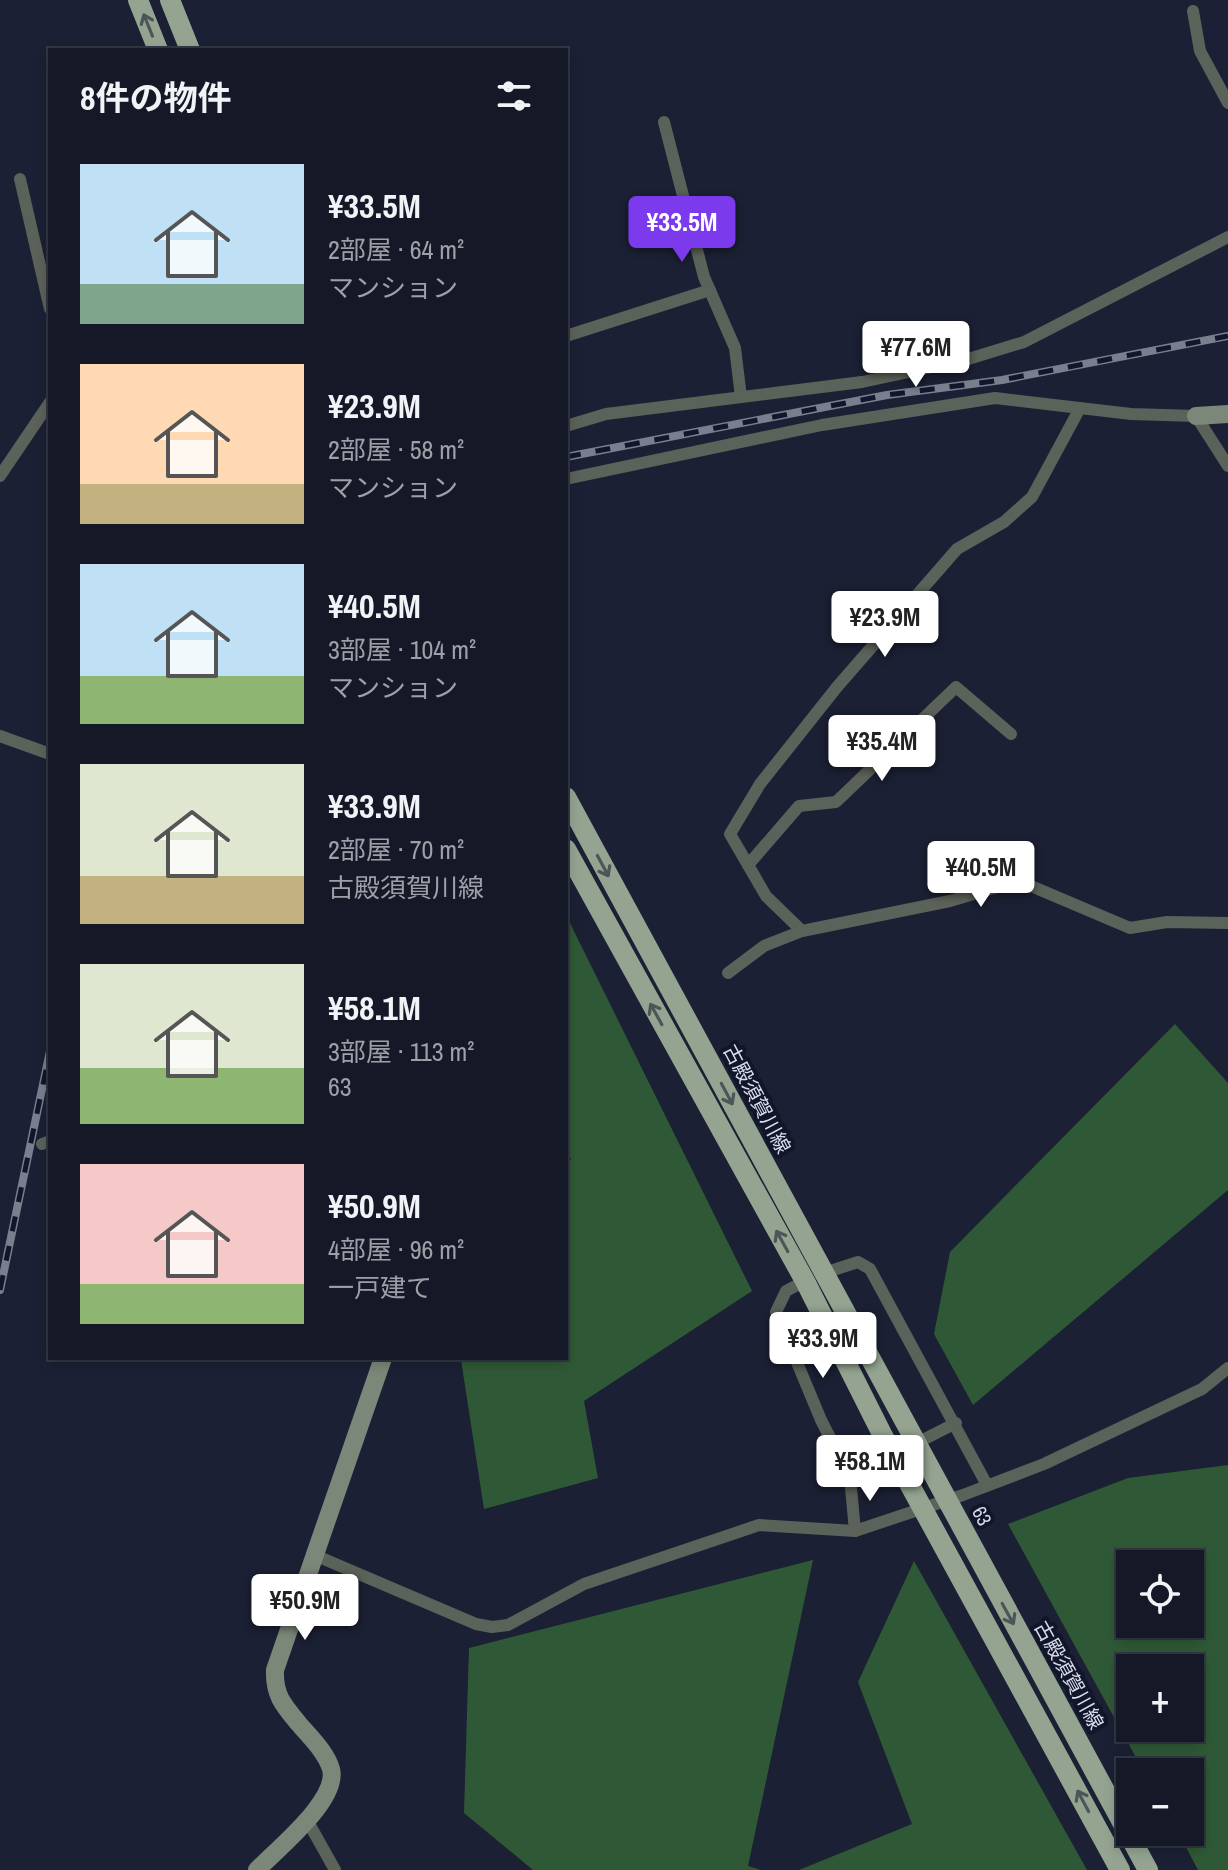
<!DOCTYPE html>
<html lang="ja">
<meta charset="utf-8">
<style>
body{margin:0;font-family:"Archivo Narrow","Noto Sans JP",sans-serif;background:#1d212f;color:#f1f3f6;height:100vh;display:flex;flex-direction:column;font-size:30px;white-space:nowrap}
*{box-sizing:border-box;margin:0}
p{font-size:26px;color:#9da0a7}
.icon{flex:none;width:44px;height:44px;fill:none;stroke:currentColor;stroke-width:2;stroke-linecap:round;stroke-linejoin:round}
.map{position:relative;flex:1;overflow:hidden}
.panel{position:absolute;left:48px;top:48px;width:520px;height:1312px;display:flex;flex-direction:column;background:#141827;border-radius:0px;box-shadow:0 4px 12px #0003,0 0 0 2px #333744}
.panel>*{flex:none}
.buttons{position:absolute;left:1116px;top:1550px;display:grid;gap:16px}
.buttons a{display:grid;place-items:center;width:88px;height:88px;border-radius:0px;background:#141827;box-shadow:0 4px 12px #0003,0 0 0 2px #333744;font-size:40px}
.price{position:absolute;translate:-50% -68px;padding:0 18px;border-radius:8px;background:#fff;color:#222;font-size:26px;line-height:52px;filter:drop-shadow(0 2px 4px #0008)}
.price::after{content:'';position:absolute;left:50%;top:48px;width:24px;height:18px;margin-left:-12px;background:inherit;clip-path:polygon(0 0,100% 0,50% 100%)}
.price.selected{background:#7c3aed;color:#fff}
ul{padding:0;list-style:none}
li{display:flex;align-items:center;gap:24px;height:200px;padding:0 32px}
li span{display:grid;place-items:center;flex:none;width:224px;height:160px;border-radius:0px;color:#555}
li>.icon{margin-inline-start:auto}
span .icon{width:96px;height:96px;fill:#fffc;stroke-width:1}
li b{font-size:34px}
h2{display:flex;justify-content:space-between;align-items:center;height:96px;padding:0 32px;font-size:34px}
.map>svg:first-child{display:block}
.forest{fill:#2f5936;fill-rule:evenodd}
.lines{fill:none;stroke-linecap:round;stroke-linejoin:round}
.street{stroke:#5b6259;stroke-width:12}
.secondary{stroke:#7b8778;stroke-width:18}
.primary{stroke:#94a491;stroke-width:20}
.rail-casing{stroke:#7a7f90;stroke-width:8}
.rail{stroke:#12162a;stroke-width:5;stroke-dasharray:15;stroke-linecap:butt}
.oneway{stroke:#4c5658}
.labels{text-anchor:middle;stroke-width:8;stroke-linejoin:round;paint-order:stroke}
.street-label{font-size:20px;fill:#dadeec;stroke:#12162a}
</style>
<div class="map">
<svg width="1228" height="1870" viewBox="0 0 1228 1870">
<rect width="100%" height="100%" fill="#1b2034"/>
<g class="forest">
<polygon points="566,915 752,1291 584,1401 598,1478 484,1509 461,1360 566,1358 566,1168 571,1159 566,1148"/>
<polygon points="1175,1024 1228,1083 1228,1190 973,1405 934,1334 950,1252"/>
<path d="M1228 1465V1870H1198L1178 1832H1190V1772H1144L1008 1524 1128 1478ZM1190 1564V1624H1130V1564ZM1130 1668H1190V1728H1130Z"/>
<polygon points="813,1560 748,1866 761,1870 533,1870 464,1813 469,1648"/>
<polygon points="914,1561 1087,1870 799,1870 912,1824 858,1682"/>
</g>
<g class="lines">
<g class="street">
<polyline points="1193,11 1200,51 1228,103"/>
<polyline points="664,122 704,277 735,348 741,397"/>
<polyline points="20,179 50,309"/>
<polyline points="566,336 710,290"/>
<polyline points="566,426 606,414 862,382 965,360 1024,342 1228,237"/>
<polyline points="0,476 50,402"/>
<polyline points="566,479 822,425 995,398 1131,414 1196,416 1228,466"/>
<polyline points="0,736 50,754"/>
<polyline points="748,865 799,806 836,802 956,687 1011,734"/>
<polyline points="802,931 766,896 730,834 760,784 837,687 957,549 1004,522 1032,497 1080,408"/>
<polyline points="728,973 764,946 802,931 950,901 1011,883 1031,886 1130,928 1167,922 1228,923"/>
<polyline points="42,1144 50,1141"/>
<polyline points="821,1274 858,1262 870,1269 987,1485"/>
<polyline points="805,1281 786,1291 776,1312 821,1420 850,1477 855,1531"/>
<polyline points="850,1477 956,1423"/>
<polyline points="312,1554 476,1624 492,1627 508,1625 584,1584 759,1525 855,1531 963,1495 1044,1464 1202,1389 1228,1368"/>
<polyline points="307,1820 335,1870"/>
</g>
<g class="secondary">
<polyline points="1196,416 1228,414"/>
<path d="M257 1870C277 1849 339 1800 331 1769 326 1752 310 1737 299 1724 283 1705 274 1695 275 1670L383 1358"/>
</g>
<g class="primary">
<polyline points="138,0 158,50"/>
<polyline points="170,0 190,50"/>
<polyline points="566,797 1148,1870"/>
<polyline points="566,849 805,1281 882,1434 1120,1870"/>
</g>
<defs>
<g id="rail">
<polyline points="566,457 887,395 1002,380 1228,336"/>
<polyline points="0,1290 50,1051"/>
</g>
</defs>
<use href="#rail" class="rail-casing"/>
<use href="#rail" class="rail"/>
</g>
<defs><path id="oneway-shaft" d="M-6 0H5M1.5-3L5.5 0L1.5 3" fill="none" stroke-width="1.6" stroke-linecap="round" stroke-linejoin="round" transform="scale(2)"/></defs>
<g class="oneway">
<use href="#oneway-shaft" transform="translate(148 25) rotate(-112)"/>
<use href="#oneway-shaft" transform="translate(603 866) rotate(62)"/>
<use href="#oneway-shaft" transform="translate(656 1014) rotate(-119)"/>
<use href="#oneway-shaft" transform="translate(727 1094) rotate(62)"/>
<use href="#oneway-shaft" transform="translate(782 1241) rotate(-119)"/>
<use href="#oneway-shaft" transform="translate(1008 1614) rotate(61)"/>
<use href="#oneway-shaft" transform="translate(1083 1801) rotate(-118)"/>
</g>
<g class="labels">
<g class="street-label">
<text transform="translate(757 1099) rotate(62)" y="7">古殿須賀川線</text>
<text transform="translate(982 1516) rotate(62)" y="7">63</text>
<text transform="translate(1069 1675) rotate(61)" y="7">古殿須賀川線</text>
</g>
</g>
</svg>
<div class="buttons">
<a><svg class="icon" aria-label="locate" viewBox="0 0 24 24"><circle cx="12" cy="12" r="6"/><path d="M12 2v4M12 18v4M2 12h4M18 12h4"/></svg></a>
<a>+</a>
<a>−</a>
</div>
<b class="price selected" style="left:682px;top:264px">¥33.5M</b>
<b class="price" style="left:916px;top:389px">¥77.6M</b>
<b class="price" style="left:885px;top:659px">¥23.9M</b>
<b class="price" style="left:882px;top:783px">¥35.4M</b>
<b class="price" style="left:981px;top:909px">¥40.5M</b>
<b class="price" style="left:823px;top:1380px">¥33.9M</b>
<b class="price" style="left:870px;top:1503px">¥58.1M</b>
<b class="price" style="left:305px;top:1642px">¥50.9M</b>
<section class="panel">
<h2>8件の物件<svg class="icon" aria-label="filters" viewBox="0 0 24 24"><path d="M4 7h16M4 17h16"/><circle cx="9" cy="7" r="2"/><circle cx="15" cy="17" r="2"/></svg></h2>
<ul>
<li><span style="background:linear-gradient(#bfe0f5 75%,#7fa58c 0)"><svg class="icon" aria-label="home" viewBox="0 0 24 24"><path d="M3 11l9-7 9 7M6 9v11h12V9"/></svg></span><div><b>¥33.5M</b><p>2部屋 · 64 m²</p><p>マンション</p></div></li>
<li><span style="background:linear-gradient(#ffd9b3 75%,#c2b280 0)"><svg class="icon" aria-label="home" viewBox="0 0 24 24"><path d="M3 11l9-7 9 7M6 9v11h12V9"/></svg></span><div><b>¥23.9M</b><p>2部屋 · 58 m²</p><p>マンション</p></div></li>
<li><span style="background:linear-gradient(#bfe0f5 70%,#8fb573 0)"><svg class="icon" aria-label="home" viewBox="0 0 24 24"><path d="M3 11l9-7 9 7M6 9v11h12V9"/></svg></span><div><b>¥40.5M</b><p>3部屋 · 104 m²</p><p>マンション</p></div></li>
<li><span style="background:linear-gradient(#dfe7d0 70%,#c2b280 0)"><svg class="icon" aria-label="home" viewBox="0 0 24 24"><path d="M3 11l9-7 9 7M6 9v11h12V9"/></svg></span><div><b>¥33.9M</b><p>2部屋 · 70 m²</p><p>古殿須賀川線</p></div></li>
<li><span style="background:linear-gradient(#dfe7d0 65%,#8fb573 0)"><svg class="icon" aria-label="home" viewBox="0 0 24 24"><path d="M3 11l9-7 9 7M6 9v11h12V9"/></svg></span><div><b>¥58.1M</b><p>3部屋 · 113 m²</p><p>63</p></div></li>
<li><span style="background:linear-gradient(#f6c9c9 75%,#8fb573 0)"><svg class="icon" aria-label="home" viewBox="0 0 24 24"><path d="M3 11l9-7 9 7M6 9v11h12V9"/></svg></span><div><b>¥50.9M</b><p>4部屋 · 96 m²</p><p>一戸建て</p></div></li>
</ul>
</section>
</div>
